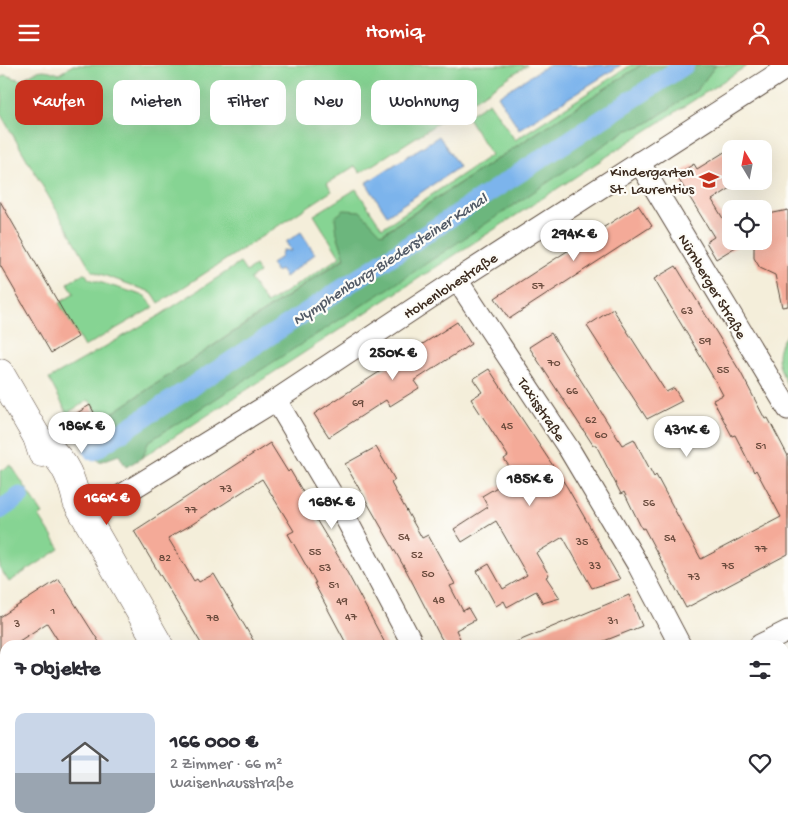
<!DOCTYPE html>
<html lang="de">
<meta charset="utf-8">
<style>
body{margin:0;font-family:"Gochi Hand",sans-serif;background:#f2f2f3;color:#2b2b33;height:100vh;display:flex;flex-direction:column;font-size:19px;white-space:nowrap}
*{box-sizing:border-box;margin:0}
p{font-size:16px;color:#7c7c81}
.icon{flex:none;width:28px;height:28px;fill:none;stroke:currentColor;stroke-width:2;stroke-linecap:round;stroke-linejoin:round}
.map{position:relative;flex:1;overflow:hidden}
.sheet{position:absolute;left:0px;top:575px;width:789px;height:196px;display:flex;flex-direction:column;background:#fff;border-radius:15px 15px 0 0;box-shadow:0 5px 20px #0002}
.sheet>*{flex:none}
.top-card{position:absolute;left:15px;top:15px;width:500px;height:45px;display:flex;gap:10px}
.needle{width:32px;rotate:350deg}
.controls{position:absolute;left:722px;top:75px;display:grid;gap:10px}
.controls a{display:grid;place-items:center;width:50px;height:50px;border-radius:10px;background:#fff;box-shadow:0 5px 20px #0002;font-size:25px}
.price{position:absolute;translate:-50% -42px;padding:0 11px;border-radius:18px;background:#fff;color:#222;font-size:16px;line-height:32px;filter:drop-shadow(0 1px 2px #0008)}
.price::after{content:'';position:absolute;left:50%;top:30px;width:15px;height:11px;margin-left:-8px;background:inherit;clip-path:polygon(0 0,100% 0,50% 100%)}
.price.selected{background:#c8321e;color:#fff}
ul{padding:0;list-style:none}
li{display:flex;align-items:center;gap:15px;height:125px;padding:0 15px}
li span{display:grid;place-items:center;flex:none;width:140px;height:100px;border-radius:10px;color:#555}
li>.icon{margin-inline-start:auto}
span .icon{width:60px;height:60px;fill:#fffc;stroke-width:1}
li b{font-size:21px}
h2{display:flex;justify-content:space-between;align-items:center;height:60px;padding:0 15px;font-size:21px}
.chip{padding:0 18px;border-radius:10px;background:#fff;box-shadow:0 5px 20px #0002;font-size:18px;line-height:45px}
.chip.selected{background:#c8321e;color:#fff}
header{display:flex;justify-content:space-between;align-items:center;height:65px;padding:0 15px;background:#c8321e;color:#fff;font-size:22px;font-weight:600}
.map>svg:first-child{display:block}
.green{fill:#86d493;stroke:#607f58}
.forest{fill:#6cb67d;stroke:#54704e}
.water{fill:#7cb4ec;stroke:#5c6f85}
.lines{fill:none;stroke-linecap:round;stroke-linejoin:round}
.canal{stroke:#7cb4ec;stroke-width:19}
.building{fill:#f4aa98}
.street-casing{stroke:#57473a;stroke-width:23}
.secondary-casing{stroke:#57473a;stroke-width:29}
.street{stroke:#fff;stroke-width:21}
.secondary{stroke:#fff;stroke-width:28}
.labels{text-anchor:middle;stroke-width:4.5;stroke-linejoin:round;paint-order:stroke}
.number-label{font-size:12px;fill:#694a3c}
.poi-label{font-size:15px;fill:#3b2a1e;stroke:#fdfcf7;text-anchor:end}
.street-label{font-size:15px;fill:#3b2a1e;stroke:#fdfcf7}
.water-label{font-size:16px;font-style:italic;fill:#525a66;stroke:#fdfcf7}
</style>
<header><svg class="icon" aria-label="menu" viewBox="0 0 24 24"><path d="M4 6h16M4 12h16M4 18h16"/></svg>Homiq<svg class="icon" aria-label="person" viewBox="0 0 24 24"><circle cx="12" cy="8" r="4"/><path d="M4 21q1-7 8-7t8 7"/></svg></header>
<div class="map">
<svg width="788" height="771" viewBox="0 0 788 771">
<rect width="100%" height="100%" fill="#fdfcf7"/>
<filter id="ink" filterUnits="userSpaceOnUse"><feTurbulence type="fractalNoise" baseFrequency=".02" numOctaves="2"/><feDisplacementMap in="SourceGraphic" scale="10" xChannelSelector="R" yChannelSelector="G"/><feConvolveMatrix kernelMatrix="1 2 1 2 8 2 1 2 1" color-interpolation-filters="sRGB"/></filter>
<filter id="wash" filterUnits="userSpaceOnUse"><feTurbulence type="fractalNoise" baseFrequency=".0096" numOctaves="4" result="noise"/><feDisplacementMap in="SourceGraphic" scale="20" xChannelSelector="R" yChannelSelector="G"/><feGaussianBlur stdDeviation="1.12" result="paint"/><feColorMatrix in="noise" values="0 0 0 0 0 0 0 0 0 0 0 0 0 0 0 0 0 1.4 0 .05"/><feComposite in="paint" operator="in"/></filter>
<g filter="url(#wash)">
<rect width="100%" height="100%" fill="#f4eeda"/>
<g class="green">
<path d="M73 0H527L474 35 470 30 466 33 469 38 360 108 355 101 327 118 332 126 159 238 154 230 148 226 92 206 0 48C6 33 0 29 0 13L5 10 21 15C38 5 40 2 59 9Z"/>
<polygon points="631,0 641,0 381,169 360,146 337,169 345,192 102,355 89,335 67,348 49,314 160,250 240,198 246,207 255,201 259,208 250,214 267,239 340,192 314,150 356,124 382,163 491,90 467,51 489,37 515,75"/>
<polygon points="716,0 748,0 143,392 148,377 625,66 646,59 697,25"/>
<polygon points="85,208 89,214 145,231 154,242 84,282 59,238 74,229 68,218"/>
<path d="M788 268V322C779 301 771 288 788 268Z"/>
<polygon points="11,400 43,449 39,451 60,484 9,517 0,503 0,406"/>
</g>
<polygon class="forest" points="641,0 716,0 697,25 646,59 625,66 394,220 148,377 143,392 126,402 119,390 99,397 82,371 102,355 345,193 337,169 335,152 344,145 360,146 382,169"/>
<g class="water">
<polygon points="548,0 621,0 519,64 498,31"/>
<polygon points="439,71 459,102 387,150 366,118"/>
<polygon points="301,167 315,189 285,212 280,205 276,207 271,199 281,192 281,189 283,185 291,186 286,177"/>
</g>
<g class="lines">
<g class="canal">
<polyline points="93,386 685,0"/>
<polyline points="0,445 20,431"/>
</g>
</g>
<g id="blocks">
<g class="building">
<polygon points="731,83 731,116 735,116 737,119 712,135 731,167 731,176 737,176 739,180 716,194 706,177 714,172 676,110 694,99 697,104"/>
<polygon points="0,136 78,272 51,288 0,200"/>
<polygon points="638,140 652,161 509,254 495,233"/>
<polygon points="788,145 788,241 782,242 775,210 760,203 754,193 754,182 760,176 764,176 764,174 767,172 764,150"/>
<polygon points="676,201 741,308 765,354 768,353 788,391 788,489 686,543 644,463 642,464 624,427 621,429 596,380 593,380 529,282 551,268 622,380 634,374 654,412 656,410 701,494 781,452 756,405 754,407 735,370 732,371 713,335 723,330 716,317 654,214"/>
<polygon points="613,244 666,327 674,323 682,336 647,354 587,261"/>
<polygon points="457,257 471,279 414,316 419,323 390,341 386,335 329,372 314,349"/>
<polygon points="489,304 567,422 620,514 592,523 563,472 536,488 549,510 546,512 560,533 543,538 536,526 507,542 504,536 496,541 477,506 489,499 503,524 527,510 496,456 462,477 454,464 488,442 482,431 516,411 504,394 508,391 471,334 482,327 473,314"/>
<polygon points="90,340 97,353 81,362 74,350"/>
<polygon points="270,378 288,407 290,405 313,444 311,446 341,496 386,580 347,580 314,518 316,518 288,469 294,466 262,414 191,460 168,473 194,516 197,514 199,517 214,509 256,580 202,580 134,466"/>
<polygon points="376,382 395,415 391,418 422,473 428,470 455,519 450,521 463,546 468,543 475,555 456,565 463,580 447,580 441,573 407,507 345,399"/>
<polygon points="59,514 101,580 61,580 47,558 13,580 5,580 5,585 0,588 0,552"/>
<polygon points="629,530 642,561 594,580 509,580"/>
</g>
</g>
</g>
<g filter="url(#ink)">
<use href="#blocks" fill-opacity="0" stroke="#57473a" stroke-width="1"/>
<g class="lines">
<defs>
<g id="street">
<polyline points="639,97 788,344"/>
<polyline points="457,215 569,384 638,500 680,580"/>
<polyline points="276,335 343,448 413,580"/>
<polyline points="86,452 276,335 457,215 788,2"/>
<polyline points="760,580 788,566"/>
<polyline points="460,766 463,771"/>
<polyline points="609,766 611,771"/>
<polyline points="780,766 782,771"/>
</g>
<g id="secondary">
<polyline points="0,308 37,372 42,388"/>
<path d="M37 372C61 393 70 405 77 437L159 580"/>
<polyline points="251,766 253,771"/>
</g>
</defs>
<use href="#street" class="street-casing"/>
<use href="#secondary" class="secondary-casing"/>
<use href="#street" class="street"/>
<use href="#secondary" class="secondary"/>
</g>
</g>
<defs>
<symbol id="school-bare" viewBox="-9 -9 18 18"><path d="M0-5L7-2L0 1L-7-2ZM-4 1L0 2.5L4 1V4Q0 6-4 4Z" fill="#c8321e" stroke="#fdfcf7" stroke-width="2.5" paint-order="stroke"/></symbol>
</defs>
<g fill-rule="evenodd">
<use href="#school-bare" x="695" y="101" width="28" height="28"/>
</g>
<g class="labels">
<g class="number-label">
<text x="538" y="224">57</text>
<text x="687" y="249">63</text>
<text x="705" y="279">59</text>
<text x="554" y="301">70</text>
<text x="723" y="308">55</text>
<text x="572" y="329">66</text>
<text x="358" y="341">69</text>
<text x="591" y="358">62</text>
<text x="507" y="364">45</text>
<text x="601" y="373">60</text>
<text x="761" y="384">51</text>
<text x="226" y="427">73</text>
<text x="649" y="441">56</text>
<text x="191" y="448">77</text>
<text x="404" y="475">54</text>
<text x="670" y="476">54</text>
<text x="582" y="480">35</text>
<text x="761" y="487">77</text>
<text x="315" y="490">55</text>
<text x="417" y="493">52</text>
<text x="165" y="496">82</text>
<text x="595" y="504">33</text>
<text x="728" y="504">75</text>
<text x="325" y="506">53</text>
<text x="428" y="512">50</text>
<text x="694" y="515">73</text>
<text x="334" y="523">51</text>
<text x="439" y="538">48</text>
<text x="342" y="539">49</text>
<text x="53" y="549">1</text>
<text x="351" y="555">47</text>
<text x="213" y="556">78</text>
<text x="613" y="559">31</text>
<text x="17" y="562">3</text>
</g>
<g class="poi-label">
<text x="694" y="111">Kindergarten<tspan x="694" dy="17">St. Laurentius</tspan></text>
</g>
<g class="street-label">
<text transform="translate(450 220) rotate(-33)" y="5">Hohenlohestraße</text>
<text transform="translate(713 221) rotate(59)" y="5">Nürnberger Straße</text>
<text transform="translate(542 344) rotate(56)" y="5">Taxisstraße</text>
</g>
<g class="water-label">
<text transform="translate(389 193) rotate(-33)" y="6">Nymphenburg-Biedersteiner Kanal</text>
</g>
</g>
</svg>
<div class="controls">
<a><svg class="needle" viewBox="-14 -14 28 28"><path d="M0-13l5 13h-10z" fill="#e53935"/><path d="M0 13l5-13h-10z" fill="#7c7c81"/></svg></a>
<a><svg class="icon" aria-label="locate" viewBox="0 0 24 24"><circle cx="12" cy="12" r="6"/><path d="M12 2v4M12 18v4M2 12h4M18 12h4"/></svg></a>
</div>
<b class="price" style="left:574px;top:197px">294K €</b>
<b class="price" style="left:393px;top:316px">250K €</b>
<b class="price" style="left:82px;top:389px">186K €</b>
<b class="price" style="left:687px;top:393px">431K €</b>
<b class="price" style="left:530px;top:442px">185K €</b>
<b class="price selected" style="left:107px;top:461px">166K €</b>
<b class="price" style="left:332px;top:465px">168K €</b>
<div class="top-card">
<a class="chip selected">Kaufen</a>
<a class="chip">Mieten</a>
<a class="chip">Filter</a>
<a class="chip">Neu</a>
<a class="chip">Wohnung</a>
</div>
<section class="sheet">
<h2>7 Objekte<svg class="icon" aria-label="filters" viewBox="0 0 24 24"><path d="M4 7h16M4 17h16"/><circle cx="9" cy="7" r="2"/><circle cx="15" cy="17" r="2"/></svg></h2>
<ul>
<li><span style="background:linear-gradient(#c9d6e8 60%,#9aa5b1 0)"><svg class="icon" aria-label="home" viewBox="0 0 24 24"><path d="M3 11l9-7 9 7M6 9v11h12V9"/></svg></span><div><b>166 000 €</b><p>2 Zimmer · 66 m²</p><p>Waisenhausstraße</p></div><svg class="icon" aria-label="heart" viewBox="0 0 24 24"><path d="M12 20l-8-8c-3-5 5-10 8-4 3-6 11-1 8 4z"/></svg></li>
</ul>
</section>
</div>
